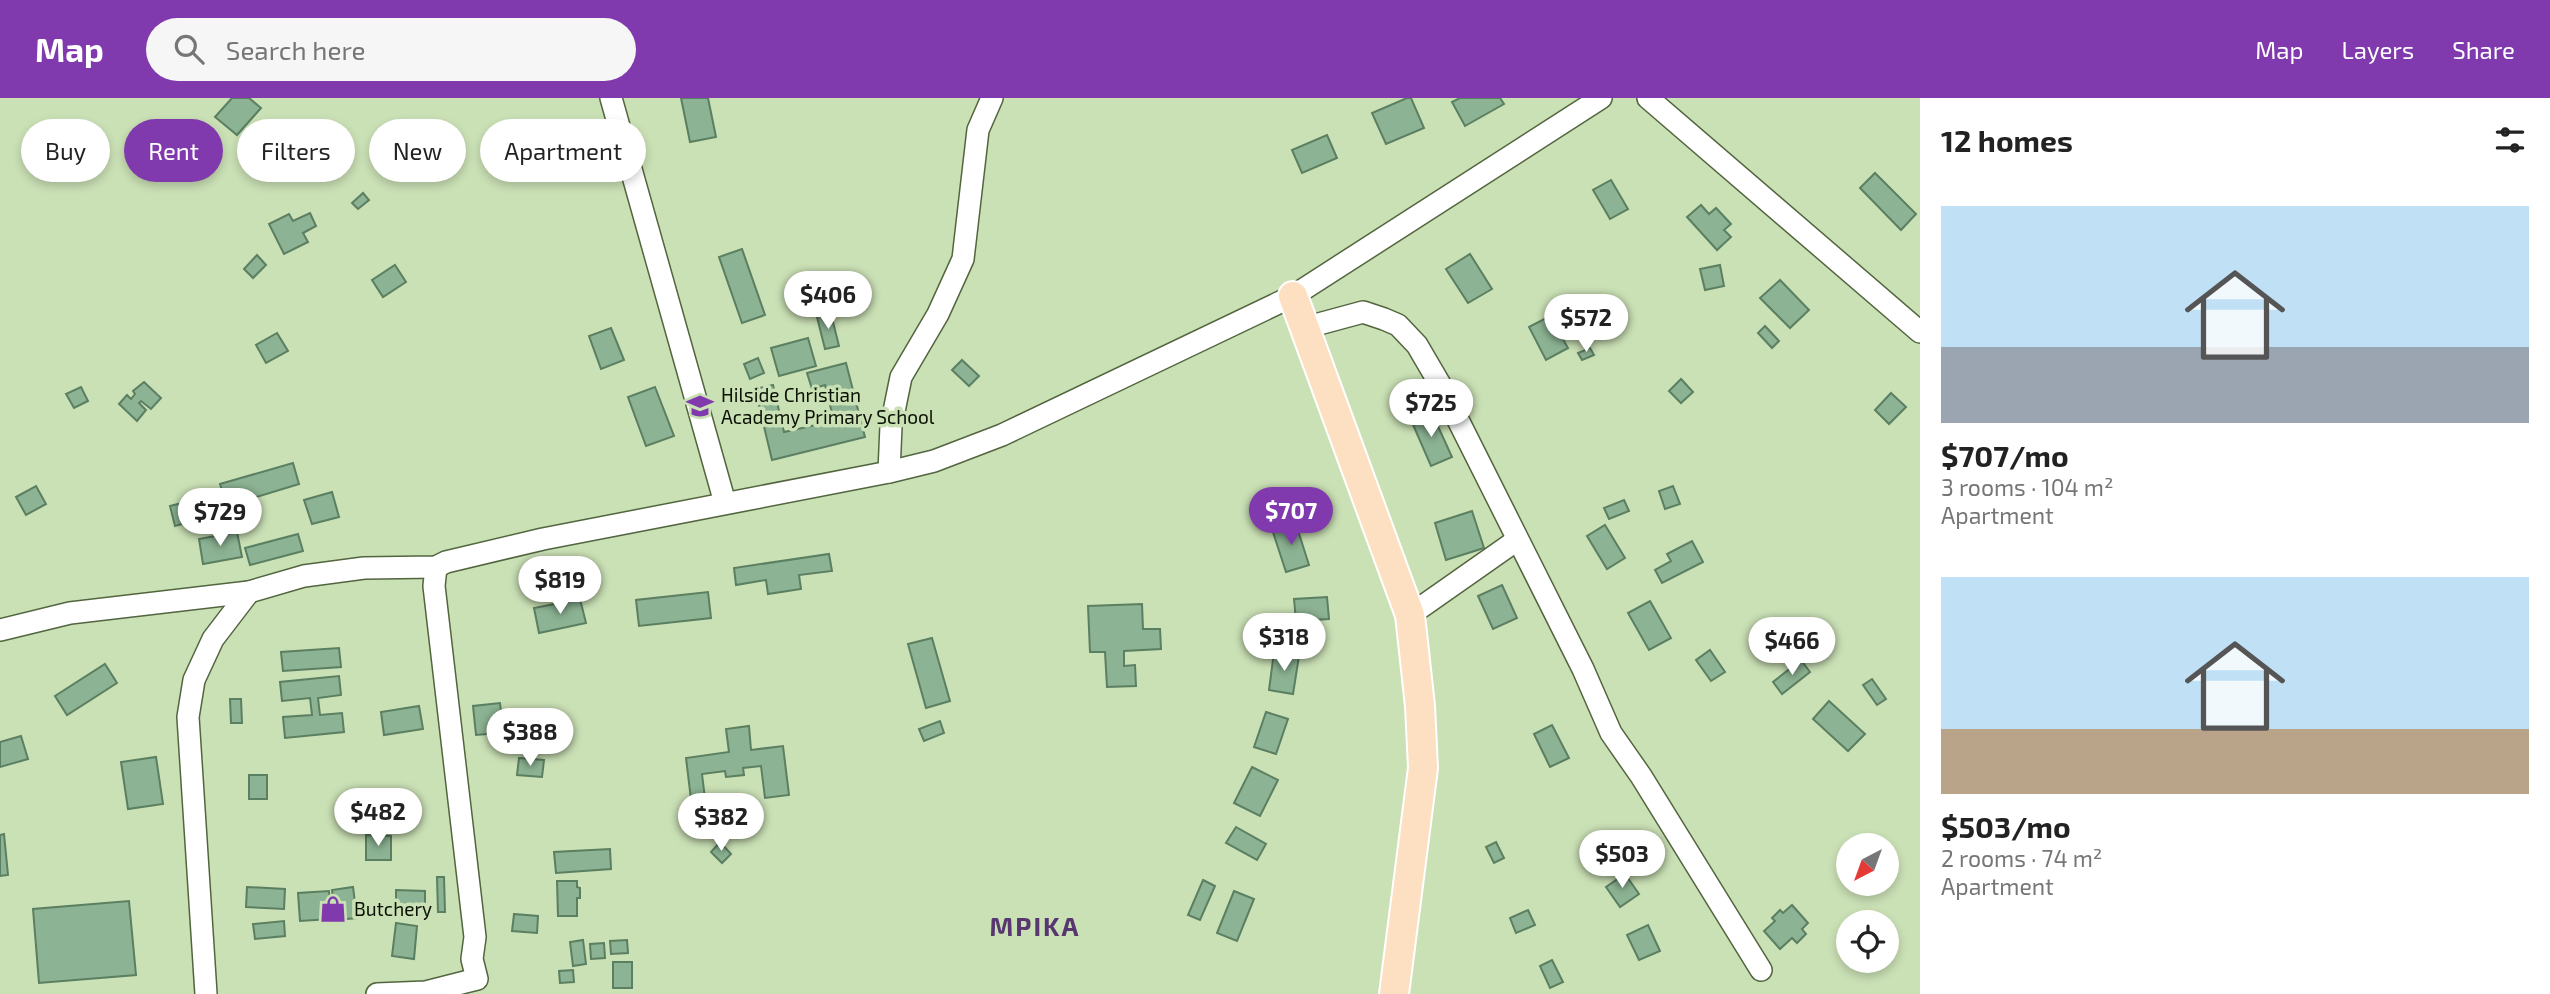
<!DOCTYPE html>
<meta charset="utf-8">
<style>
body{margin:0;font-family:"Exo 2",sans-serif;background:#f6f6f6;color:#222;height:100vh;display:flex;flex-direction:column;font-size:26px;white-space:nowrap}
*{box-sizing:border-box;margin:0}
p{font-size:23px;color:#767676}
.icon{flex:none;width:38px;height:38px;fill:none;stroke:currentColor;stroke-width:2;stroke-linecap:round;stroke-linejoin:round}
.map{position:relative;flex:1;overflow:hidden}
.drawer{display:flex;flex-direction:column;background:#fff;width:630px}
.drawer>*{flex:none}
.banner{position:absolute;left:21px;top:21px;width:665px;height:63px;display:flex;gap:14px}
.needle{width:46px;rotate:221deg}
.buttons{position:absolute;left:1836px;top:735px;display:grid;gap:14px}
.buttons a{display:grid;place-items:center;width:63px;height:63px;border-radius:50%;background:#fff;box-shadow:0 4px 10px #0003;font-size:35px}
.price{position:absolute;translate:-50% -60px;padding:0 16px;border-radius:24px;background:#fff;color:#222;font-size:23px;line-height:46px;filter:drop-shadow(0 2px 4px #0008)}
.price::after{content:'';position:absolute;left:50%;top:42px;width:21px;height:16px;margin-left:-10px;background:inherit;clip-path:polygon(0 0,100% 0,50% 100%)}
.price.on{background:#813aad;color:#fff}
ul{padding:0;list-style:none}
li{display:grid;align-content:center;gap:14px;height:371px;padding:0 21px}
li span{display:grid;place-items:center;height:217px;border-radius:0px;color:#555}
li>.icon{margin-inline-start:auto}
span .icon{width:126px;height:126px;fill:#fffc;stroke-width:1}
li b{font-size:30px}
h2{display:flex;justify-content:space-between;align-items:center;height:84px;padding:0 21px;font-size:30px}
.chip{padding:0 24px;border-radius:32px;background:#fff;box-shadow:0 4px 10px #0003;font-size:24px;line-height:63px}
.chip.on{background:#813aad;color:#fff}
header{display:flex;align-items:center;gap:42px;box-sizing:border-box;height:98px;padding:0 35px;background:#813aad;color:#fff}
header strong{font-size:33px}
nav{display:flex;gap:38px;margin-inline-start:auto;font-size:24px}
.search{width:490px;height:63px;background:#f6f6f6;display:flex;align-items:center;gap:18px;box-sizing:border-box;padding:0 24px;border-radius:38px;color:#767676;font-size:26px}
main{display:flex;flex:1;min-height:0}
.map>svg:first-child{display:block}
.building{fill:#8cb393;stroke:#5b7f61;stroke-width:2}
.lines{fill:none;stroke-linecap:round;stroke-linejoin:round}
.minor-casing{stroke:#52653f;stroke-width:24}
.major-casing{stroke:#fff;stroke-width:32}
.minor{stroke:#fff;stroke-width:21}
.major{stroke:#fde0c1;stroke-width:28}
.labels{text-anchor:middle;stroke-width:7;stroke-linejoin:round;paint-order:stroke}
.poi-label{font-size:19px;fill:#0a1003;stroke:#cae0b5;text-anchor:start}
.district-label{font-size:26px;font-weight:bold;letter-spacing:2px;fill:#583770;stroke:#cae0b5}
</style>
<header>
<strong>Map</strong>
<div class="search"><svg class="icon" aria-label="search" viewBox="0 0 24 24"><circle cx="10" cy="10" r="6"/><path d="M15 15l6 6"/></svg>Search here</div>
<nav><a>Map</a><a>Layers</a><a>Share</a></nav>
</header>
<main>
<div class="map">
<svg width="1920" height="896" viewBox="0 0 1920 896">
<rect width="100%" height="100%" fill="#cae0b5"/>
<g class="building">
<polygon points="232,0 249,0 261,10 237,37 215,19"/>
<polygon points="681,0 708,0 716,39 690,44"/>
<polygon points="1407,0 1411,0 1424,30 1386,46 1372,15"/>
<polygon points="1460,0 1500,0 1504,6 1465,28 1452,4"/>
<polygon points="1327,37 1337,60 1302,75 1292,52"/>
<polygon points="328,42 340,55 323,70 311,58"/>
<polygon points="1875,75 1916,116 1901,132 1860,90"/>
<polygon points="1611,82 1628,111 1610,121 1593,92"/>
<polygon points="363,95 369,102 358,111 352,105"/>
<polygon points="1701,107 1709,116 1716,110 1731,126 1724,132 1731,139 1717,152 1687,119"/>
<polygon points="310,115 316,128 303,135 308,144 284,156 269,126 289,116 293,123"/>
<polygon points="742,151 765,217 742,225 719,159"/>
<polygon points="1470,156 1492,191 1468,205 1446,171"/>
<polygon points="257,157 266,167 253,180 244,171"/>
<polygon points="395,167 406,184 383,199 372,182"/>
<polygon points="1720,167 1724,188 1705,192 1700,171"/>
<polygon points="1780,182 1809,212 1790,230 1760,200"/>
<polygon points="831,216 839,248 825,251 817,219"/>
<polygon points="1550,218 1568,250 1546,262 1529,229"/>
<polygon points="1765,228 1779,243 1772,250 1758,235"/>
<polygon points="611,230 624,262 601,271 589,238"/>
<polygon points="277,235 288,253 266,265 256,247"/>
<polygon points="808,240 816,268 779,278 771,250"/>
<polygon points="1590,250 1594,257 1582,262 1578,255"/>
<polygon points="758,260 764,275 750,281 744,266"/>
<polygon points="962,262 979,278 969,288 952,272"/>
<polygon points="846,265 865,339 772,362 755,291 773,287 784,334 834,323 825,287 812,291 807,275"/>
<polygon points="1681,281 1693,294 1681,305 1669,293"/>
<polygon points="144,284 161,300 151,311 141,303 139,305 146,312 137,323 119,306 127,297 131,301 135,296 133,293"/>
<polygon points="81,289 88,303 74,310 66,296"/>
<polygon points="655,289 674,338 646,348 628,299"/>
<polygon points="1891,295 1906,309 1889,326 1875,312"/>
<polygon points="1431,313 1452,359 1431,368 1411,322"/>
<polygon points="293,365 299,386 227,408 220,386"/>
<polygon points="36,388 46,406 26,417 16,399"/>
<polygon points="1673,388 1680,406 1665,411 1659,393"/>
<polygon points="332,394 339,419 312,426 304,402"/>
<polygon points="194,402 200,421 175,428 170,408"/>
<polygon points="1624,402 1629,413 1609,421 1604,410"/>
<polygon points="1472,413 1484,450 1446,462 1435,425"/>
<polygon points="1295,423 1309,467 1286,474 1272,431"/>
<polygon points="1605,427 1625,460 1607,471 1587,438"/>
<polygon points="237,434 242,459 203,466 199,441"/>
<polygon points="298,436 303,453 250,467 245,450"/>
<polygon points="1692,443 1703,464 1662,485 1655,472 1671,463 1667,456"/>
<polygon points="829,456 832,473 799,477 801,491 768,496 766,482 736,487 734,470"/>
<polygon points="1502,487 1517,520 1493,531 1478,498"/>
<polygon points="708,494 711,520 639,528 636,502"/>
<polygon points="1327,499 1329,521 1296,523 1294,501"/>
<polygon points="580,501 586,525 539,535 534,510"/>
<polygon points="1650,503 1671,540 1649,552 1628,515"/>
<polygon points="1142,506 1143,531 1160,531 1161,551 1124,553 1124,568 1135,567 1136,588 1107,589 1105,554 1090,554 1088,508"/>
<polygon points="932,540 950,603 926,610 908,546"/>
<polygon points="339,550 341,569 283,573 281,554"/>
<polygon points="1710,552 1725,574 1711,583 1696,562"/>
<polygon points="1274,554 1299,558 1293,596 1269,592"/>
<polygon points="1801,562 1810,574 1782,596 1773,584"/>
<polygon points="105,566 117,585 67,617 55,598"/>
<polygon points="339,578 341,597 318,600 320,617 342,615 344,634 285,640 283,619 312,617 310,600 282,603 280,584"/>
<polygon points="1872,581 1886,601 1877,607 1863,587"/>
<polygon points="230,601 241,601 242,625 231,625"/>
<polygon points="1829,603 1865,636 1848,653 1813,621"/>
<polygon points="500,605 503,631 514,629 515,642 501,644 499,635 476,637 473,608"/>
<polygon points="419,608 423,631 384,637 381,614"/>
<polygon points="1266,614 1288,621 1276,656 1254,649"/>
<polygon points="940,623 944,635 924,643 919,631"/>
<polygon points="1552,627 1569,660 1550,669 1534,636"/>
<polygon points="749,628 751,652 783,648 789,697 765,700 761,668 743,670 744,677 726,679 725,673 702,676 707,717 693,718 686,660 729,654 726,631"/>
<polygon points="21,638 28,661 0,669 0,644"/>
<polygon points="156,659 163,706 128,711 121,664"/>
<polygon points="519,660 544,662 542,679 517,677"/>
<polygon points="1252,669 1278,682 1260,718 1234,705"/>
<rect x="249" y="677" width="18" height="24"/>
<polygon points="1236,729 1266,746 1257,762 1226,745"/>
<polygon points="4,736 8,777 0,778 0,737"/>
<polygon points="366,737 391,738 391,762 366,762"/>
<polygon points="720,744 731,756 722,765 711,754"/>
<polygon points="1496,744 1504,760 1494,765 1486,749"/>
<polygon points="610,751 611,771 556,775 554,754"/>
<polygon points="1625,776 1639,796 1620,809 1606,789"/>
<polygon points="437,779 444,779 445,814 438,814"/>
<polygon points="1203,782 1215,788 1200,822 1188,817"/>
<polygon points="557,783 577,783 577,789 580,790 580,800 577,800 577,818 558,818"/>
<polygon points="247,789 285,791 284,811 246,809"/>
<polygon points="353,789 357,820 336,822 332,792"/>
<polygon points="396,792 425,793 425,815 396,815"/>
<polygon points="329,793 331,821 300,823 298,795"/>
<polygon points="1234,793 1254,801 1237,843 1217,835"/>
<polygon points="129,803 136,877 39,885 33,811"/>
<polygon points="1792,807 1808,825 1802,831 1806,836 1797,845 1792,840 1780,851 1764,833 1775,823 1772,820 1780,812 1783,815"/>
<polygon points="1528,812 1535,827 1516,835 1510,820"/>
<polygon points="514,816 538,818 537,835 512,833"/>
<polygon points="284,823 285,838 255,841 253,826"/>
<polygon points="396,825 417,828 414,861 392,858"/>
<polygon points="1648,827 1660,853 1639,862 1627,837"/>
<polygon points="583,842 586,866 573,868 570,844"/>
<polygon points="627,842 628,855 611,856 610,843"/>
<polygon points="604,845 605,860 591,861 590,846"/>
<polygon points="1552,862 1563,884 1550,890 1540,868"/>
<rect x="613" y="864" width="19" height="26"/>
<polygon points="573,872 574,884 560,885 559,873"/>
</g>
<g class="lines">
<defs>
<g id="minor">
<polyline points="611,0 725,405"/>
<polyline points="1648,0 1920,234"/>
<polyline points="1304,230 1363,214 1384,221 1398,227 1417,247 1441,288 1583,571 1611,635 1641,678 1761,872"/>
<polyline points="889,374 891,328 901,279 938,216 963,161 978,32 992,0"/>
<polyline points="1410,517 1517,442"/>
<polyline points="0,532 70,515 249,494 304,478 364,470 436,469 446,464 543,441 889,374 934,363 1002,337 1293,198 1601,0"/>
<polyline points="206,896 188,619 194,582 213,541 249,494"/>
<polyline points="377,896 426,894 477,881 472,861 475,839 434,488 436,469"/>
</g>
<polyline id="major" points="1293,198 1410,517 1420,608 1423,670 1394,896"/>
</defs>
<use href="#minor" class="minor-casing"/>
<use href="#major" class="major-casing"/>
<use href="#minor" class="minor"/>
<use href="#major" class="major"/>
</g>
<defs>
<symbol id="school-bare" viewBox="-9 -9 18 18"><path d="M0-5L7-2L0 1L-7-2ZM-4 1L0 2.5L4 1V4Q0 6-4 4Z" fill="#813aad" stroke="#cae0b5" stroke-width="2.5" paint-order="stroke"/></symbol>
<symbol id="shop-bare" viewBox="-9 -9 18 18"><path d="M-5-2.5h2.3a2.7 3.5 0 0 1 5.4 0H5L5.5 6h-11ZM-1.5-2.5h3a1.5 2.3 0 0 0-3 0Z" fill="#813aad" stroke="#cae0b5" stroke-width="2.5" paint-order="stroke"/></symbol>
</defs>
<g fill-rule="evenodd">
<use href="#school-bare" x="681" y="289" width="38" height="38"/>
<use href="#shop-bare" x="314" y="792" width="38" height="38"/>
</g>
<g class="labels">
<g class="poi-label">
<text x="721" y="304">Hilside Christian<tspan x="721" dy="22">Academy Primary School</tspan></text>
<text x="354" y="818">Butchery</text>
</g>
<g class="district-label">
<text x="1035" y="838">MPIKA</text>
</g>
</g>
</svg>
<div class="buttons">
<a><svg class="needle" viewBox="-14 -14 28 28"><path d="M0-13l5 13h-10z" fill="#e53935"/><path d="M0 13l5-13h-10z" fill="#767676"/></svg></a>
<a><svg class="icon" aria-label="locate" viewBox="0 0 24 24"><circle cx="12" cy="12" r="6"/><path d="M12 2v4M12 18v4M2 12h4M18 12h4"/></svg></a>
</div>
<b class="price" style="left:828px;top:233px">$406</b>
<b class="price" style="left:1586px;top:256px">$572</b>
<b class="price" style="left:1431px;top:341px">$725</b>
<b class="price on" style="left:1291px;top:449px">$707</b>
<b class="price" style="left:220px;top:450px">$729</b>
<b class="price" style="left:560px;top:518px">$819</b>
<b class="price" style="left:1284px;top:575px">$318</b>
<b class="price" style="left:1792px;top:579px">$466</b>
<b class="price" style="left:530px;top:670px">$388</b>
<b class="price" style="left:378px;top:750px">$482</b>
<b class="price" style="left:721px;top:755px">$382</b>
<b class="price" style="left:1622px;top:792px">$503</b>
<div class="banner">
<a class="chip">Buy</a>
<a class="chip on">Rent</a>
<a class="chip">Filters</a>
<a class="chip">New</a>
<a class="chip">Apartment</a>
</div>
</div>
<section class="drawer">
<h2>12 homes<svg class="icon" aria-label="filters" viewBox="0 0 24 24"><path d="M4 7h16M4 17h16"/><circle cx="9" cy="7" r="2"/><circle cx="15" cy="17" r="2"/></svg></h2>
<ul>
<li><span style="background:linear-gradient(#bfe0f5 65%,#9aa5b1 0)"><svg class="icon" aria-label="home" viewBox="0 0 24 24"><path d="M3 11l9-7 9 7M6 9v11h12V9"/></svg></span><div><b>$707/mo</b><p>3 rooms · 104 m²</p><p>Apartment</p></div></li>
<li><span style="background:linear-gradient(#bfe0f5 70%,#b9a48a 0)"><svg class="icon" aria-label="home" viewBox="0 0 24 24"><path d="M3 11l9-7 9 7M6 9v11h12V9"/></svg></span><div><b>$503/mo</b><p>2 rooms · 74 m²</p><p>Apartment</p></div></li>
</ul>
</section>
</main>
